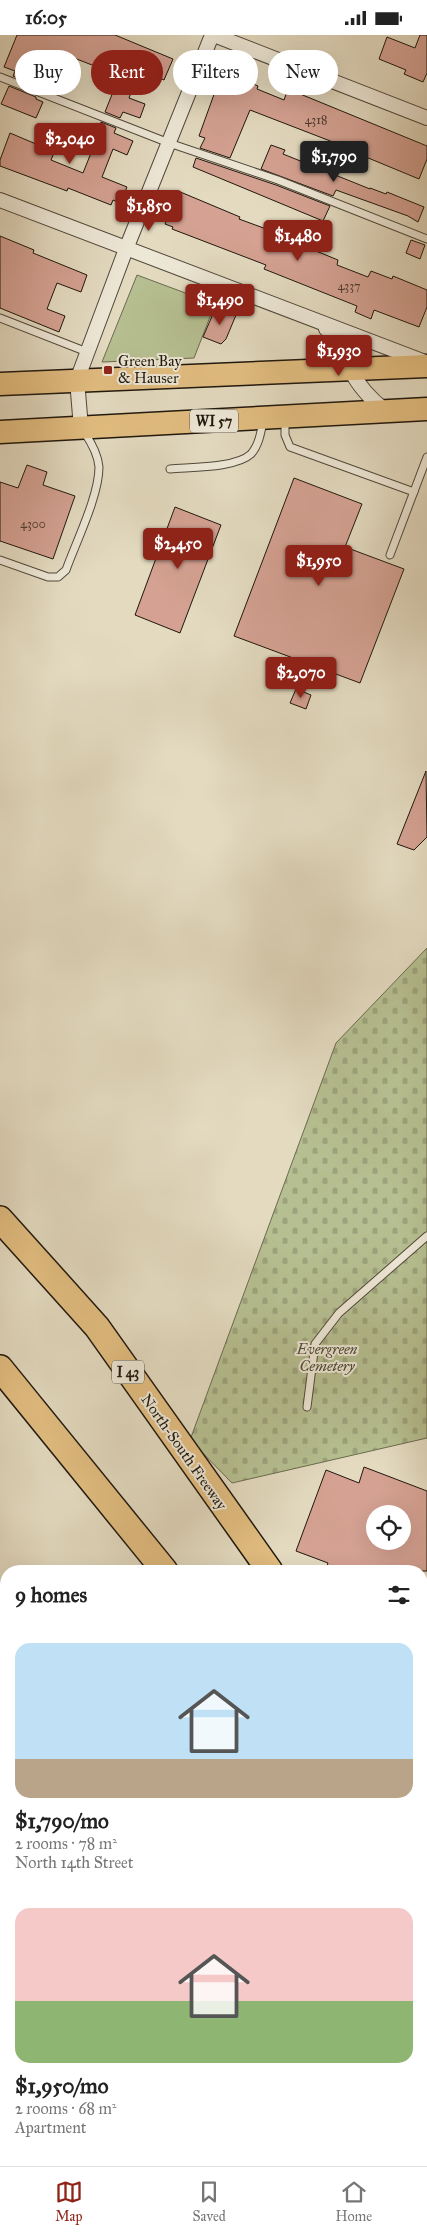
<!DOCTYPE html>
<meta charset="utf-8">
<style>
body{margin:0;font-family:"IM FELL Great Primer",serif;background:#f2f2f2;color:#222;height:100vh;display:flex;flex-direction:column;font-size:19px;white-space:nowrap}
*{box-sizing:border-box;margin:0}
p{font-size:16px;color:#767676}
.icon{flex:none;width:28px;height:28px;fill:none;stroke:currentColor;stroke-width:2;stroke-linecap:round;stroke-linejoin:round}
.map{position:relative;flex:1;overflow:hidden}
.drawer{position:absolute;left:0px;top:1530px;width:428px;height:601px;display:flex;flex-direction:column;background:#fff;border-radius:20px 20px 0 0;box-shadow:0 5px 20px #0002}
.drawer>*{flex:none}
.banner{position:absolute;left:15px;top:15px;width:398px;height:45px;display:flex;gap:10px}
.controls{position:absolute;left:366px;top:1470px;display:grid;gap:10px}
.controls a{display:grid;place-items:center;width:45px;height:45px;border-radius:50%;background:#fff;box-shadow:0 5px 20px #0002;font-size:25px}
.price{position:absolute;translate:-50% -42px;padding:0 11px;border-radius:5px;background:#8f2418;color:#fff;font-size:16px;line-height:32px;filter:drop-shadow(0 1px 2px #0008)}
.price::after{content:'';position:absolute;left:50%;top:30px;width:15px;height:11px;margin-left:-8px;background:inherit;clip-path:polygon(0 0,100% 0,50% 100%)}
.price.selected{background:#222;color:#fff}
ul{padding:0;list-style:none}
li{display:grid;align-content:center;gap:10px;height:265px;padding:0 15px}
li span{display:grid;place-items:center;height:155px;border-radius:15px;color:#555}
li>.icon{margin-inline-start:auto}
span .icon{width:90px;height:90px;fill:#fffc;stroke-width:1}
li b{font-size:21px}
h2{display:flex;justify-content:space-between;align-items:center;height:60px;padding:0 15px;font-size:21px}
.pill{padding:0 18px;border-radius:22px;background:#fff;box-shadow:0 5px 20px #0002;font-size:18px;line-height:45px}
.pill.selected{background:#8f2418;color:#fff}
.status{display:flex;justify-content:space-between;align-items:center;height:35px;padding:0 25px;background:#fff;direction:ltr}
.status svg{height:14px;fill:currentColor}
.menu{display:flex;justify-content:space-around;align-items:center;height:70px;border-top:1px solid #e0e0e0;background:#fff;font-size:14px;color:#767676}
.menu a{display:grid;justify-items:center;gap:2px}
.menu .selected{color:#8f2418}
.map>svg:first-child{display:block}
.grass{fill:#b6bf91;stroke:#6a6b4f}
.cemetery{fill:url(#cemetery-stones);stroke:#6a6b4f}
.building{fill:#d4a192;stroke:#1f170d;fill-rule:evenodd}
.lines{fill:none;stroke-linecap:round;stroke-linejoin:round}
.lane-casing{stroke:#50483a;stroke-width:9}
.street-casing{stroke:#50483a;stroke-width:16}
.secondary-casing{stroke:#1f170d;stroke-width:22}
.primary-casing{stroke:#1f170d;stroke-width:25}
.highway-casing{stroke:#1f170d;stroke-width:28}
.lane{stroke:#ede7d6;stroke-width:7}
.street{stroke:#ede7d6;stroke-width:14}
.secondary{stroke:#ede7d6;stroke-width:20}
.primary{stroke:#e2bd80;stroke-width:22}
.highway{stroke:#e2bd80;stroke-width:25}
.poi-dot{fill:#8f2418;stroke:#ede7d6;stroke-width:2}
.labels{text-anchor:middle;stroke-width:4;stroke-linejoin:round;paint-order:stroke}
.number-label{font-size:12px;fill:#4c3a2e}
.shield{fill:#ede7d6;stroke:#5d5549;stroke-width:1}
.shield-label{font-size:14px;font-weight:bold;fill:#1f170d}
.poi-label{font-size:15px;fill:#1f170d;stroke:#ede7d6;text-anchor:start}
.park-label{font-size:15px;font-style:italic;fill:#4c4935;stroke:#ede7d6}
.street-label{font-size:15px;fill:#1f170d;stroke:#ede7d6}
</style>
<div class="status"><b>16:05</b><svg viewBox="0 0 49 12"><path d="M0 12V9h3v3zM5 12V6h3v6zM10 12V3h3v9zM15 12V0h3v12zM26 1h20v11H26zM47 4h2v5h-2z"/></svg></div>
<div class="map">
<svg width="427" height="2131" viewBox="0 0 427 2131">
<defs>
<pattern id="cemetery-stones" width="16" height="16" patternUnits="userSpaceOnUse" patternTransform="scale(1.25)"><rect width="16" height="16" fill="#b6bf91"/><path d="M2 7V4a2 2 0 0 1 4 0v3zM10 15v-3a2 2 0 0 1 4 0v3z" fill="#9ca37c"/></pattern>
</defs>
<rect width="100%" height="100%" fill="#e3dac0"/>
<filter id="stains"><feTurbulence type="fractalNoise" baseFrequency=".004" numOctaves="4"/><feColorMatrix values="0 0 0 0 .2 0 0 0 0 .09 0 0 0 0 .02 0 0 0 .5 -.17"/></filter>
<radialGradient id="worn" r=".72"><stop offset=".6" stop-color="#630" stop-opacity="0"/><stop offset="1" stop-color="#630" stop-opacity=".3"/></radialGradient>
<polygon class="grass" points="137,240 215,269 194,323 102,327"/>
<polygon class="cemetery" points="427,913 427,1403 232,1448 190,1405 336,1008"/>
<g class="building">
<polygon points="17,0 115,0 173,24 164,45 140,35 129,63 145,69 140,83 123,77 120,83 105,77 119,42 92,30 56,16 41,52 13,41 15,36 4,32"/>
<polygon points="420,0 427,0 427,38 423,47 404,39 406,35 379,24 387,2 415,13"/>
<polygon points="230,39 258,51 257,54 284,65 288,54 427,111 427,124 419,144 361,120 360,122 336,112 338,109 250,75 230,123 200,113 205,103 199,101 221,40 229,43"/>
<polygon points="9,51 36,62 36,64 43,67 36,83 1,69"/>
<polygon points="101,87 116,93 114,98 133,106 127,120 113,114 102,142 127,152 120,168 113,165 111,170 68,153 67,156 0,131 0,125 10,98 36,109 38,106 56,113 51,125 83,138 97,103 91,101 97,88 100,90"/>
<polygon points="271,110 285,115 283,119 370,154 370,153 386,159 387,157 424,172 418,187 408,181 336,155 333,161 261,134"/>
<polygon points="196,123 276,150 330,171 323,186 193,132"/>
<polygon points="178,156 240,182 239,184 288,202 287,204 338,225 337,230 368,242 371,236 392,244 393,241 427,255 427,272 419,292 374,275 371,284 355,277 357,271 264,234 266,230 172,194 173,192 165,189"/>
<polygon points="0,201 34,215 33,218 87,240 81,257 57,248 47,274 65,281 59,297 0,273"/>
<polygon points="411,205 425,210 420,224 406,218"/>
<polygon points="216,272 236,280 226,304 221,309 203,302"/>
<polygon points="27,430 47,437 43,450 75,461 53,524 0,506 0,447 18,453"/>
<polygon points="294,443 362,469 345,512 404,534 360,648 234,601"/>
<polygon points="175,472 221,490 180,598 135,580"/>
<polygon points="296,654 311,660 306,674 290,668"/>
<polygon points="426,736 427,802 414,815 397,809"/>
<path d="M364 1432 427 1456V1536H325L328 1528 296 1516 326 1435 359 1448ZM375 1479H402V1506H375Z"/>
</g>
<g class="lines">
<defs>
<g id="lane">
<polyline points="0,42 169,108 278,145 427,204"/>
<polyline points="0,283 87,317"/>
<polyline points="285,386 285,400 290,412 414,457"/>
<path d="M170 434C191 432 236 433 251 419 259 410 261 397 263 386"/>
<polyline points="390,520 427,422"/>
<path d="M0 525 48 542H58L66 535C76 507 99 461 99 432 98 420 91 407 84 397"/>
<polyline points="307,1372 315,1309 339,1278 427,1201"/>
<polyline points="0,1866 6,1849"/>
<polyline points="0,1968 6,1949"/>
<polyline points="0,1976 6,1978"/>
<polyline points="0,2025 6,2028"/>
<polyline points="0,2065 6,2068"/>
<polyline points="153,2125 169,2131"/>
<polyline points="76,2131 78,2125"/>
<polyline points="246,2131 248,2125"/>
<polyline points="297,2131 300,2125"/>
<polyline points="339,2131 341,2125"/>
</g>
<g id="street">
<polyline points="214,0 427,83"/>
<polyline points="0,165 425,327"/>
<path d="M326 294C344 306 342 316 350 334 359 352 370 364 386 376"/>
<polyline points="81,393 77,345 126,214 212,0"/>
</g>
<g id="secondary">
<polyline points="0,2119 6,2121"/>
<polyline points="17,2125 34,2131"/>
</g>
<g id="primary">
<polyline points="0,349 427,331"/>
<polyline points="0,397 427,374"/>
</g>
<g id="highway">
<polyline points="0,1184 97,1292 270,1536"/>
<polyline points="0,1333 165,1536"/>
<polyline points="421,1736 427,1744"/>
<polyline points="421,1876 427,1883"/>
</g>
</defs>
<use href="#lane" class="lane-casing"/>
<use href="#street" class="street-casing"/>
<use href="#secondary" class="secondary-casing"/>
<use href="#primary" class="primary-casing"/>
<use href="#highway" class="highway-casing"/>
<use href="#lane" class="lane"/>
<use href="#street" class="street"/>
<use href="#secondary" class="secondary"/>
<use href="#primary" class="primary"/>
<use href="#highway" class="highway"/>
</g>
<rect class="poi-dot" x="103" y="330" width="10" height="10" rx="2.5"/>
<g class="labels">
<g class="number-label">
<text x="316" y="89">4318</text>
<text x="349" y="255">4337</text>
<text x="33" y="493">4300</text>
</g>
<g class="shield">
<rect x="190" y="374.5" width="48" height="23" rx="4"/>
<rect x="112" y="1325.5" width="32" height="23" rx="4"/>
</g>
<g class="shield-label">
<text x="214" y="391">WI 57</text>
<text x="128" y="1342">I 43</text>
</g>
<g class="poi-label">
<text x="118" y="331">Green Bay<tspan x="118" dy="17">&amp; Hauser</tspan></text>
</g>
<g class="park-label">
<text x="327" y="1319">Evergreen<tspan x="327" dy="17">Cemetery</tspan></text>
</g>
<g class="street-label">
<text transform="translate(184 1417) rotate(55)" y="5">North-South Freeway</text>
</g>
</g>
<rect width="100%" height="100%" filter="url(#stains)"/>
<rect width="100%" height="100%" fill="url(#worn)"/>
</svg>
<div class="controls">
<a><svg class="icon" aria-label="locate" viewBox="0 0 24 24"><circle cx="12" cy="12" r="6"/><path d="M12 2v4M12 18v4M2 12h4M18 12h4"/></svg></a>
</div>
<b class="price" style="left:70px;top:130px">$2,040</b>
<b class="price selected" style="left:334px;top:148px">$1,790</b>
<b class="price" style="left:149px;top:197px">$1,850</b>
<b class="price" style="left:298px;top:227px">$1,480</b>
<b class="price" style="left:220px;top:291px">$1,490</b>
<b class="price" style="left:339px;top:342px">$1,930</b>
<b class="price" style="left:178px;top:535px">$2,450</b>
<b class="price" style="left:319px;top:552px">$1,950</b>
<b class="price" style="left:301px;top:664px">$2,070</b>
<div class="banner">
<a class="pill">Buy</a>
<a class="pill selected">Rent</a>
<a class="pill">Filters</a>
<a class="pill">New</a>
</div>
<section class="drawer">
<h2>9 homes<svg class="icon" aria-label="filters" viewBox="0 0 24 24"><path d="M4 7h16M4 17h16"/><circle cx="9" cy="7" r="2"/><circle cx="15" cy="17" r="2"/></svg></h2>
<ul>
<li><span style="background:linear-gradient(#bfe0f5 75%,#b9a48a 0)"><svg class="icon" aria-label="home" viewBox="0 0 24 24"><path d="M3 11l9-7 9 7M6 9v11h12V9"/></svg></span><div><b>$1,790/mo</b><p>2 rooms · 78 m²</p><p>North 14th Street</p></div></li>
<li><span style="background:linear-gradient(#f6c9c9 60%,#8fb573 0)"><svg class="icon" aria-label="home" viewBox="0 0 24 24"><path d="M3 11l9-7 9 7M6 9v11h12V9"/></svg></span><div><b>$1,950/mo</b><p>2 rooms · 68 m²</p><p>Apartment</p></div></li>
</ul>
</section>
</div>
<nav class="menu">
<a class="selected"><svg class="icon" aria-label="map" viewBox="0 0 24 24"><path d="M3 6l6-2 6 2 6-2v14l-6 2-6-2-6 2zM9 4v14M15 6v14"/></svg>Map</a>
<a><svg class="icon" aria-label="saved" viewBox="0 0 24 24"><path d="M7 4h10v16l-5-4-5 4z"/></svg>Saved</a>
<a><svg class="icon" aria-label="home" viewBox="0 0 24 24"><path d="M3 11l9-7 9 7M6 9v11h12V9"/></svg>Home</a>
</nav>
